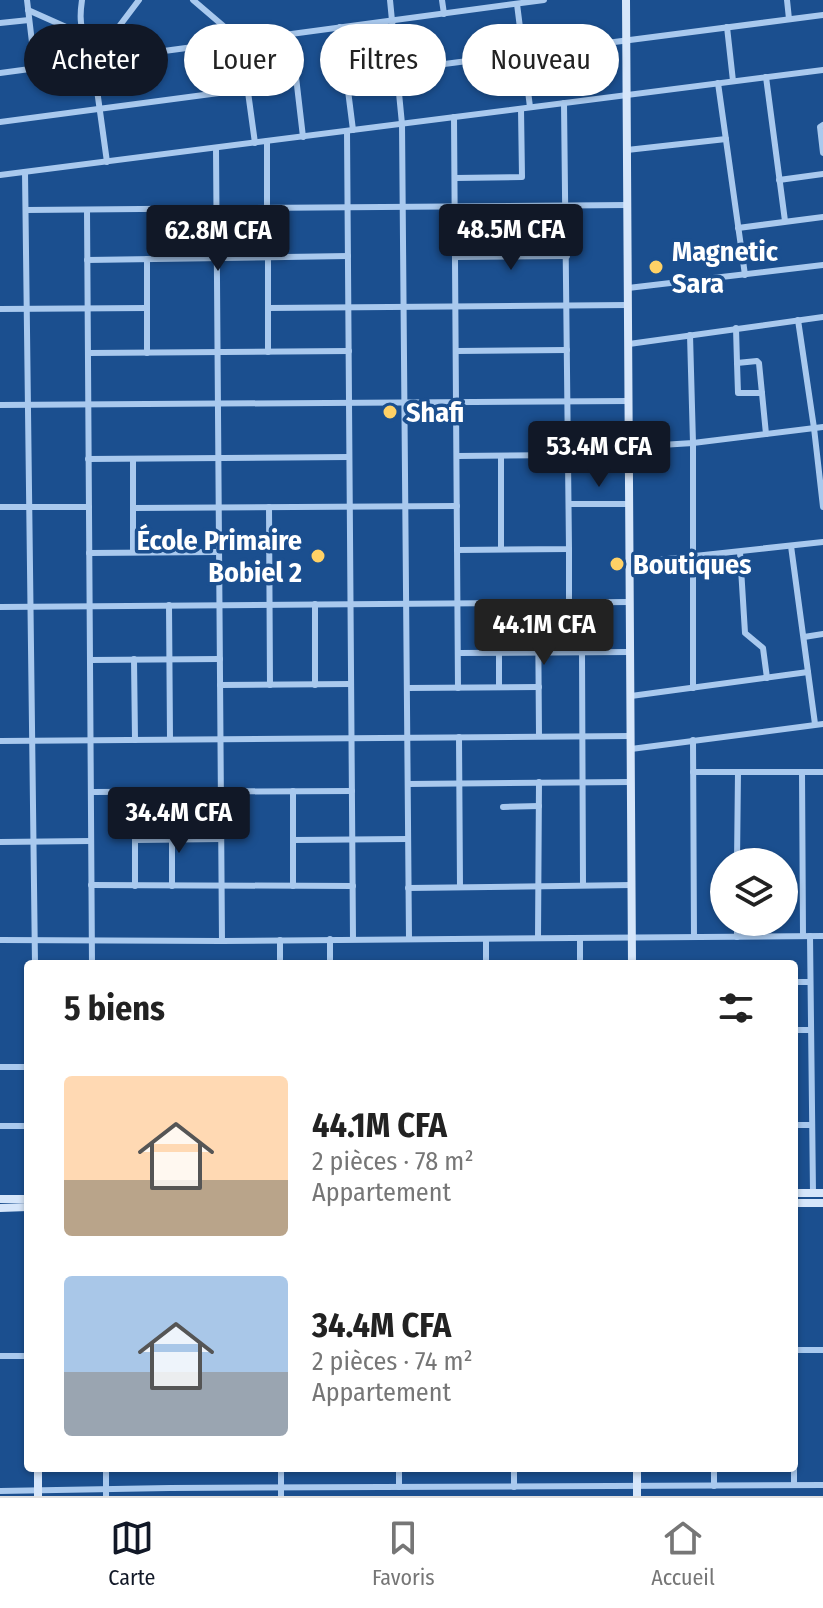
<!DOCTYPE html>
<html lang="fr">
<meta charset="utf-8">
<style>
body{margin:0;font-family:"Fira Sans Condensed",sans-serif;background:#f6f6f6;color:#222;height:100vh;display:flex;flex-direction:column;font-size:30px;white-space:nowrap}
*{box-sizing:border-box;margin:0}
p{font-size:26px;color:#767676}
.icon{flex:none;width:44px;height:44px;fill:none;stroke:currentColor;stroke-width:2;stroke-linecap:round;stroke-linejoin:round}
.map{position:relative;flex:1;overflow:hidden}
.sheet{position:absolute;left:24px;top:960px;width:774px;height:512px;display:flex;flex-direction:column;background:#fff;border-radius:8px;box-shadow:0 2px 6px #0004}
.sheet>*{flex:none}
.top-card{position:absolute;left:24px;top:24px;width:776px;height:72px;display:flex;gap:16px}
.controls{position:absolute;left:710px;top:848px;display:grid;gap:16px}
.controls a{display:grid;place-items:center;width:88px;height:88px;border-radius:50%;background:#fff;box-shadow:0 2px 6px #0004;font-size:40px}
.price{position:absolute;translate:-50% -68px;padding:0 18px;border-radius:8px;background:#111827;color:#fff;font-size:26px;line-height:52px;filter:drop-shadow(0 2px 4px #0008)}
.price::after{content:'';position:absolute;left:50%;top:48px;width:24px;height:18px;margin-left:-12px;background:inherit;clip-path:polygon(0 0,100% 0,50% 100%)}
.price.on{background:#222;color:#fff}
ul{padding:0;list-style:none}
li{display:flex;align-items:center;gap:24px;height:200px;padding:0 40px}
li span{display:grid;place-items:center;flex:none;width:224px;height:160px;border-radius:8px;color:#555}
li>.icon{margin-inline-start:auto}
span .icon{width:96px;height:96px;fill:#fffc;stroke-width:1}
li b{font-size:34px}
h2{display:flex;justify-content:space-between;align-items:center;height:96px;padding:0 40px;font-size:34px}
.pill{padding:0 28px;border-radius:36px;background:#fff;box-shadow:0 2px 6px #0004;font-size:28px;line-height:72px}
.pill.on{background:#111827;color:#fff}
.dock{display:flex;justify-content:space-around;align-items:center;height:112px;border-top:2px solid #e0e0e0;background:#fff;font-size:22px;color:#767676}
.dock a{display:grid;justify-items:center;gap:4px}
.dock .on{color:#111827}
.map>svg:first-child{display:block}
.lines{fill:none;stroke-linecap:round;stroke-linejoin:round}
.street{stroke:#a9c9ee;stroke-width:6}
.secondary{stroke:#d6e6fa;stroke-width:8}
.poi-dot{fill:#ffd166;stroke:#1b4f8f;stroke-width:3}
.labels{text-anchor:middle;stroke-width:7;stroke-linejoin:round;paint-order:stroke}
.poi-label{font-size:28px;font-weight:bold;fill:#fff;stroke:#1b4f8f;text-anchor:start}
</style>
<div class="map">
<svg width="823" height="1496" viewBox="0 0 823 1496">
<rect width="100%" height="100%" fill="#1b4f8f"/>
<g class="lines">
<g class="street">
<polyline points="27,0 35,68"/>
<path d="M82 0C78 27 81 33 100 51"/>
<polyline points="193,0 241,41 255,143"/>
<polyline points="390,0 402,124 409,939"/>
<polyline points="442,0 444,14"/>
<polyline points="787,0 789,19"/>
<polyline points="517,4 530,107"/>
<polyline points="28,10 84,35"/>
<polyline points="0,23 29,20"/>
<polyline points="340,27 353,130"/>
<polyline points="727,27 733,81"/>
<polyline points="291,34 303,137"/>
<polyline points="398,70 823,15"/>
<polyline points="0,73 544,0"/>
<polyline points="766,77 785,221"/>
<polyline points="718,83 745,275"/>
<polyline points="454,117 458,688"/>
<polyline points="0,122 249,89"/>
<polyline points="823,125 820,127 823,153"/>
<polyline points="347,131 353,939"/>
<polyline points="267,141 267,208"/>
<polyline points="216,148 222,941"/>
<polyline points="627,150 726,139"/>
<polyline points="107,162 93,61 139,0"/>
<polyline points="25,172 35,964"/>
<polyline points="0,175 823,70"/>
<polyline points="455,178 522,177 521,109"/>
<polyline points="779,180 823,174"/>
<polyline points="26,210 628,205"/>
<polyline points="87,210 92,964"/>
<polyline points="738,228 823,217"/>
<polyline points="455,257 567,256"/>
<polyline points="268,258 268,352"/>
<polyline points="147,259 147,353"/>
<polyline points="87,260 348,256"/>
<polyline points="628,288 823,265"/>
<polyline points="268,308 628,305"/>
<polyline points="0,309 147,308"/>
<polyline points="798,320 814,428 823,507"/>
<polyline points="736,328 737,363 757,361 759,363 766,434"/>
<polyline points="690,335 693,443 693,688"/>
<polyline points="629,344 823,317"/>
<polyline points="456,351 567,350"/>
<polyline points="88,353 349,351"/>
<polyline points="737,363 738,393 762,393"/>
<polyline points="0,405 629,401"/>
<polyline points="629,447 693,443 823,427"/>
<polyline points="457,456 568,455"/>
<polyline points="501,456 501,549"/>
<polyline points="88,459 349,457"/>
<polyline points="133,459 133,552"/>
<polyline points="569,504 630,504"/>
<polyline points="0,507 89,507"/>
<polyline points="269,507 270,685"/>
<polyline points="133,508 457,506"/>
<polyline points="791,546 815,724"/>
<polyline points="457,550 569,549 564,103"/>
<polyline points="740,552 745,633 763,648 767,678"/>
<polyline points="89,553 219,552"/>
<polyline points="630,563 823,542"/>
<polyline points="569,602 569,549"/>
<polyline points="538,603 539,736"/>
<polyline points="315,604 315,685"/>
<polyline points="169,605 170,739"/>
<polyline points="0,607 630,602"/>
<polyline points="804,637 823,634"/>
<polyline points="582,652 583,885"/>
<polyline points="458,653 630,652"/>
<polyline points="499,653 499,687"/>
<polyline points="134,659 135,740"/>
<polyline points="90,660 220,659"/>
<polyline points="220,685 351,684"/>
<polyline points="407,688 539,687"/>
<polyline points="631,696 808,672"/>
<polyline points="459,737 460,887"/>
<polyline points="693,740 694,937"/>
<polyline points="0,741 631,736"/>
<polyline points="631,749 823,724"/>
<polyline points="693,772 823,772"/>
<polyline points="802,772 803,936"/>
<polyline points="408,784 631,782"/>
<polyline points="91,792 352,791"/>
<polyline points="135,792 135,886"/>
<polyline points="503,807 539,806"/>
<polyline points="135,840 221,839"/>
<polyline points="172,840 172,886"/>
<polyline points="293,840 408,839"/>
<polyline points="0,842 91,841"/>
<polyline points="737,862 738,772"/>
<polyline points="91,885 353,886"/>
<polyline points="293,886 293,791"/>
<polyline points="408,888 632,885"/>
<polyline points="810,936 813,1193"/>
<polyline points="737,937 737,922"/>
<polyline points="538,938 539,782"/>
<polyline points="330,939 330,964"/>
<polyline points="0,940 222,941 823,936"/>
<polyline points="280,940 280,964"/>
<polyline points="486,964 486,939"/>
<polyline points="580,964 580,938"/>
<polyline points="794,982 810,982"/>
<polyline points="794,1030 811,1030"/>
<polyline points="0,1067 28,1067"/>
<polyline points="794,1125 812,1125"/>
<polyline points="0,1126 28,1126"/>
<polyline points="794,1350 823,1350"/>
<polyline points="0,1356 28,1356"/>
<polyline points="794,1454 794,1485"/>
<polyline points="281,1468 281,1496"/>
<polyline points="399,1468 399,1487"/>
<polyline points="514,1468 514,1487"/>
<polyline points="714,1486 714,1468"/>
<polyline points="0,1491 170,1488 823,1485"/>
<polyline points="106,1496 106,1468"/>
</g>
<g class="secondary">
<polyline points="626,0 632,964"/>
<polyline points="794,1193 823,1193"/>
<polyline points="0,1199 28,1199"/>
<polyline points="794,1203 823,1203"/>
<polyline points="0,1208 28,1207"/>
<polyline points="38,1468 38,1496"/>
<polyline points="637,1468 637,1496"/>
</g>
</g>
<g class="poi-dot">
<circle cx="656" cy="267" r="8"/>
<circle cx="390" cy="412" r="8"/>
<circle cx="318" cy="556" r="8"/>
<circle cx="617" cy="564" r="8"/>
</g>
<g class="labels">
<g class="poi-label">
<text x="672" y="261">Magnetic<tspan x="672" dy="32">Sara</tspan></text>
<text x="406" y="422">Shafi</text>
<text x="302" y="550" text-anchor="end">École Primaire<tspan x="302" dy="32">Bobiel 2</tspan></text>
<text x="633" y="574">Boutiques</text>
</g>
</g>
</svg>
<div class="controls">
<a><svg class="icon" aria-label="layers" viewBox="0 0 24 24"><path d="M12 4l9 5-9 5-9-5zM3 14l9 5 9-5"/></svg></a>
</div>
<b class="price" style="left:511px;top:272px">48.5M CFA</b>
<b class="price" style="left:218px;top:273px">62.8M CFA</b>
<b class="price" style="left:599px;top:489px">53.4M CFA</b>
<b class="price on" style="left:544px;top:667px">44.1M CFA</b>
<b class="price" style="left:179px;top:855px">34.4M CFA</b>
<div class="top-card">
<a class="pill on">Acheter</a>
<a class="pill">Louer</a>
<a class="pill">Filtres</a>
<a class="pill">Nouveau</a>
</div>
<section class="sheet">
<h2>5 biens<svg class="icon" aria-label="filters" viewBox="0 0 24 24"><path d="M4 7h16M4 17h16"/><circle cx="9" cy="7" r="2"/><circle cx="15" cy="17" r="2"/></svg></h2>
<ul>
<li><span style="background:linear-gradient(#ffd9b3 65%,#b9a48a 0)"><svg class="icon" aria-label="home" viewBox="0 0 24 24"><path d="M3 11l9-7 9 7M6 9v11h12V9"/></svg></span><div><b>44.1M CFA</b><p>2 pièces · 78 m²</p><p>Appartement</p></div></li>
<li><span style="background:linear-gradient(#a9c7e8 60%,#9aa5b1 0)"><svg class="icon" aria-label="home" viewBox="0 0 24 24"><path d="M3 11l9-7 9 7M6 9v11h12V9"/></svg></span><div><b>34.4M CFA</b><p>2 pièces · 74 m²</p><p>Appartement</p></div></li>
</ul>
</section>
</div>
<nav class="dock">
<a class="on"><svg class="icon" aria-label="map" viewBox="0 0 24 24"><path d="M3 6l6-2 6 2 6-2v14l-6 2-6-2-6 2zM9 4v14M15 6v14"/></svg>Carte</a>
<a><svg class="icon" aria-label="saved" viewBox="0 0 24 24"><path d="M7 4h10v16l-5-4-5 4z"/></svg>Favoris</a>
<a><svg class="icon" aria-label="home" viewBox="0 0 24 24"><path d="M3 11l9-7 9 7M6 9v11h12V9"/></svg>Accueil</a>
</nav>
